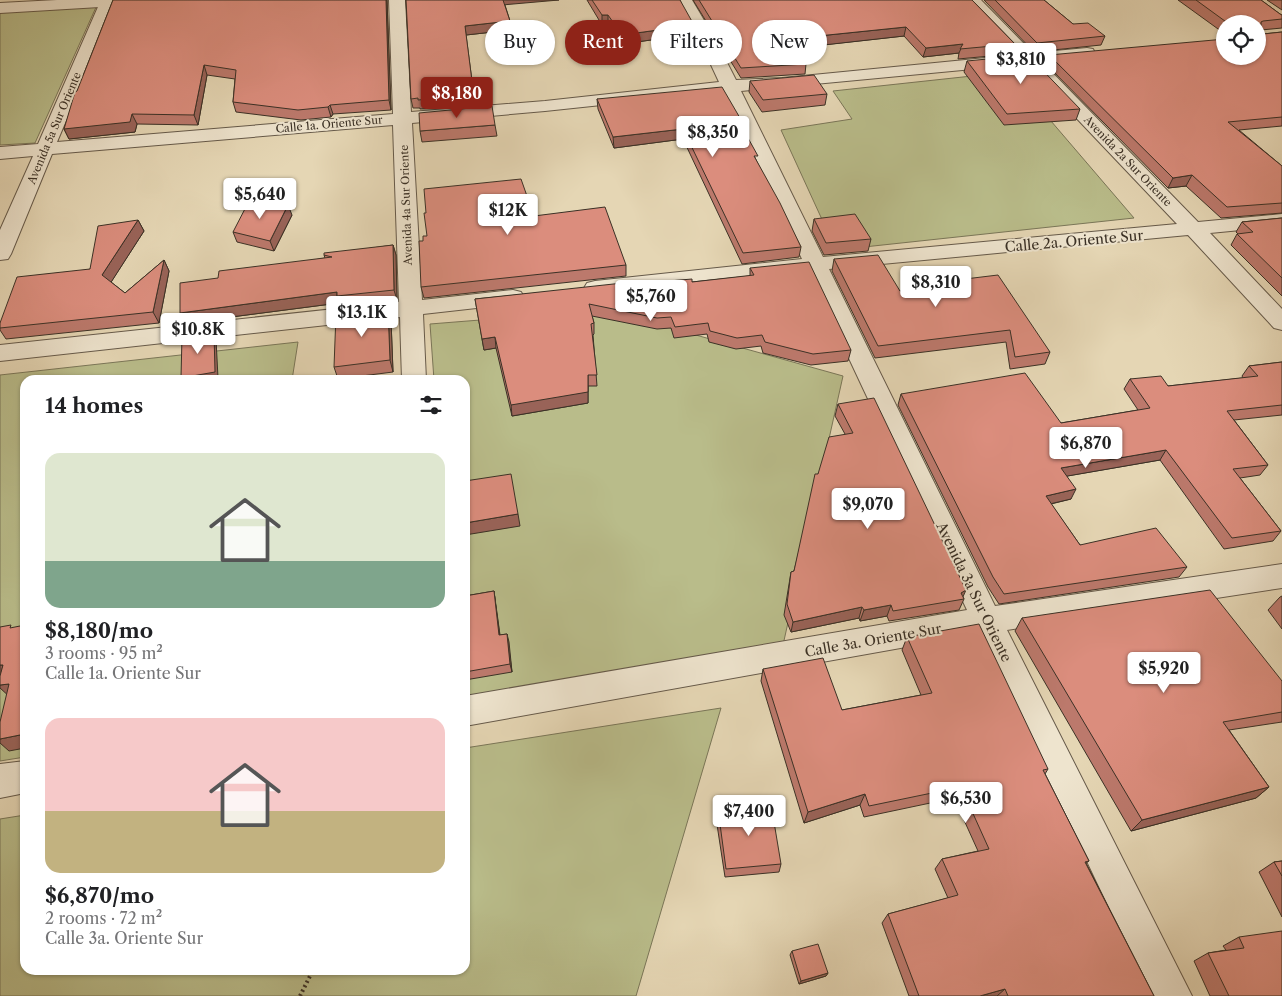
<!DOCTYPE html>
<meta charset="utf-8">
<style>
body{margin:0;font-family:"Libre Caslon Text",serif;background:#f6f6f6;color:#202124;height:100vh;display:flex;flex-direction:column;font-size:19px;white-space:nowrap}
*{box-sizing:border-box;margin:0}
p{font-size:16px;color:#757577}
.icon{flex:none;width:28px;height:28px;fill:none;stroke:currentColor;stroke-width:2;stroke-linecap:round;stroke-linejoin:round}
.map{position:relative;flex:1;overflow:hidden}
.side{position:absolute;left:20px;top:375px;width:450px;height:600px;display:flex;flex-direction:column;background:#fff;border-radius:15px;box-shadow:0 1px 4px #0004}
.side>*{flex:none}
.guide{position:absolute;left:485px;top:20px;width:475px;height:45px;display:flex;gap:10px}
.controls{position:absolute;left:1216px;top:15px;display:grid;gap:10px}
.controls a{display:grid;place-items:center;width:50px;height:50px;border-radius:50%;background:#fff;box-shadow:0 1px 4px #0004;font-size:25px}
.price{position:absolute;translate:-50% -42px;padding:0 11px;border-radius:5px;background:#fff;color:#222;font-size:16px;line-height:32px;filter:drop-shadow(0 1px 2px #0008)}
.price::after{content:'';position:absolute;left:50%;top:30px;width:15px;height:11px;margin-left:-8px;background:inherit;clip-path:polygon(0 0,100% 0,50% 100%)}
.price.current{background:#8f2418;color:#fff}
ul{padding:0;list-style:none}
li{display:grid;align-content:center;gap:10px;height:265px;padding:0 25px}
li span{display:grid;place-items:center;height:155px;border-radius:15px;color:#555}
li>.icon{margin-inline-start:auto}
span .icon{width:90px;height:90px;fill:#fffc;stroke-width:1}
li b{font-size:21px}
h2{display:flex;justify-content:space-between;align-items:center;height:60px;padding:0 25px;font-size:21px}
.chip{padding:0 18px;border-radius:22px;background:#fff;box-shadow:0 1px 4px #0004;font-size:18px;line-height:45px}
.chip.current{background:#8f2418;color:#fff}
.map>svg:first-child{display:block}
.green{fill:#b9bc8a;stroke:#7a7658}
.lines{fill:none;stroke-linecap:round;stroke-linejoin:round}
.minor-casing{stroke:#665a4a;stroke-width:2}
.tertiary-casing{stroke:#665a4a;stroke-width:2}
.path{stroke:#3b3126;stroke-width:4;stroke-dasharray:2 3;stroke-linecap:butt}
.minor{fill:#eee4ce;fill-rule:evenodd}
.tertiary{fill:#eee4ce;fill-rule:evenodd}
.wall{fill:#bc796c;stroke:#3b3126}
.shaded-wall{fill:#996358;stroke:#3b3126}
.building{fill:#db8d7d;stroke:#3b3126}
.labels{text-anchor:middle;stroke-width:4;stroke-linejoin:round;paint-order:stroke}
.far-street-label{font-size:11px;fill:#3b3126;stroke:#eee4ce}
.street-label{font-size:14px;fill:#3b3126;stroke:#eee4ce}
</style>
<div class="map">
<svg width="1282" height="996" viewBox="0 0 1282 996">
<rect width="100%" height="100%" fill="#e5d6b4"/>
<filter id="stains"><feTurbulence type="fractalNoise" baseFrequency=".004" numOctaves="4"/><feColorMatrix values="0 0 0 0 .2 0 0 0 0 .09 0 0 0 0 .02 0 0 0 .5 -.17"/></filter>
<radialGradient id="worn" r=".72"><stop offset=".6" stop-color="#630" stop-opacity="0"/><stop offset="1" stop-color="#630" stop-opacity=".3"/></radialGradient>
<g class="green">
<polygon points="97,5 35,143 0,145 0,12"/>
<polygon points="1009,72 1134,218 836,250 781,130 852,119 833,91"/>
<polygon points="606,310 843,376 783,645 465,696 465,380 434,380 430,324"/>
<polygon points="298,342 292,380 25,380 25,757 0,761 0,375"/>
<polygon points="721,708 636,996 0,996 0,819 25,815 25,970 465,970 465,748"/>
</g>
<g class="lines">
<defs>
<g id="minor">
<path d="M101 0H117L57 142 393 114 389 0H405L411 112 545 101 719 82 699 39 676 0H692L715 39 736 80 782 78 1016 55 964 0H981L1033 53 1087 48 1093 49 1095 53 1093 57 1042 62 1198 222 1282 214V226L1210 233 1282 309V330L1274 328 1188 235 829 269 995 606 1282 564V588L1007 630 1192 996H1151L979 634 465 726V696L967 610 808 271 595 295 587 293 584 288 587 283 595 281 802 259 724 92 545 111 412 123 422 300 513 290 521 292 524 297 521 302 513 304 423 314 426 380H402L400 317 0 361V345L399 302 393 125 52 154 11 254 8 259 0 260V230L33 156 0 159V147L38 144ZM1025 64 1177 224 823 257 741 91Z"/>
<polygon points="25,761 25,793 0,798 0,764"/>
</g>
<polygon id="tertiary" points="57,0 141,0 138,3 133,5 0,13 0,3"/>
</defs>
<use href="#minor" class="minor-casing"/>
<use href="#tertiary" class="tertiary-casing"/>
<polyline class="path" points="300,996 313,970"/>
<use href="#minor" class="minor"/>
<use href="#tertiary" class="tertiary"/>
</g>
<g class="wall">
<polygon points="113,0 387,0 391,110 333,114 331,117 301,120 236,112 233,102 235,79 207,75 198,125 137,124 135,132 69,139 64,129 77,91"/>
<polygon points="406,0 505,5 510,21 511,30 466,35 472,81 489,94 491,104 420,109 420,108 413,108 411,99"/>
<polygon points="587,0 680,0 694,34 622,44 608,24 602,25"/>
<polygon points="693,0 972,0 1015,44 1012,54 958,59 959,53 923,57 904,36 795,48 806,64 805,74 741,78"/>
<polygon points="984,0 1044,0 1073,24 1105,36 1101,45 1034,52"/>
<polygon points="1178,0 1261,0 1280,14 1282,15 1282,28 1261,30 1261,32 1263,34 1282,32 1282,126 1239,130 1282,166 1282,213 1221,218 1186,186 1168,188 1046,64 1049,55 1258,56 1258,24 1225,24 1225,34"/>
<polygon points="1267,0 1282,0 1282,10"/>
<polygon points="967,61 1080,109 1076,120 1004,125 964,72"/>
<polygon points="750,81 827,94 825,105 762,112 749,92"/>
<polygon points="597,99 740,120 740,124 757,162 801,247 799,257 742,264 683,139 614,148 598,109"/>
<polygon points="495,125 497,136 422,142 420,131"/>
<polygon points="292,215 274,251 237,242 233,232"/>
<polygon points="534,216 626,265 626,276 424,298 421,287"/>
<polygon points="1282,218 1282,296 1231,245 1237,234 1238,234 1236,232 1242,222"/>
<polygon points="814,219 871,239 868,251 824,255 812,231"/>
<polygon points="138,220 144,231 111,282 125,293 164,260 169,271 159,323 6,339 0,330 0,323 90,269"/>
<polygon points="393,245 396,255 397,300 340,306 339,303 185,323 218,278 325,258 324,255"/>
<polygon points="834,259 900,291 964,283 965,279 1050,352 1045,364 1010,369 1006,342 875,358 832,271"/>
<polygon points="750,268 851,350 848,361 811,365 763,353 761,346 736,349 709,342 707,334 674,338 671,328 657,329 592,316 594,323 594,334 593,335 597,386 588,386 588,403 512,416 496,348 484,350 475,299 633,284 692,282 750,276"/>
<polygon points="388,308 391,320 393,372 338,379 334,367"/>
<polygon points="1282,362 1282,415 1234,420 1268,465 1260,475 1240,478 1281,531 1273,541 1224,549 1160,460 1067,476 1071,499 1051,504 1080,545 1187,567 1179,577 999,604 988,587 898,405 901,394 1061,423 1138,410 1124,389 1130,379 1168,386 1243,378 1242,376 1249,366"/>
<polygon points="838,404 963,597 964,599 959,610 889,621 887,616 860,621 859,618 791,632 784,615 791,572 794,571 818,474 845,434 835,416"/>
<polygon points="494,591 500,635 507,634 512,672 465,680 465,596"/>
<polygon points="1282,596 1282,629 1268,610 1280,597"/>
<polygon points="1022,618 1282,681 1282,722 1229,730 1269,787 1256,798 1131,831 1015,631"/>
<polygon points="907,637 1048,769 1045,774 1089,861 1086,863 1154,996 909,996 882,923 888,914 948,898 935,869 942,859 978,851 954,798 864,817 860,805 804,823 761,681 763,669 842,710 921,695 902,650"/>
<polygon points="718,809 781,864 779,872 725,877 716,818"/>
<polygon points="1282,861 1282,917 1259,872 1274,862"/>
<polygon points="1239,937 1282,996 1210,996 1194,961 1208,953 1226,950 1223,946"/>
<polygon points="792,951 828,973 826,976 799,984 790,955"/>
</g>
<g class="shaded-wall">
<polygon points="386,0 387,0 391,110 389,100"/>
<polygon points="502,0 559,0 502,5"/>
<polygon points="602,15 608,15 608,24 602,25"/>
<polygon points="510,21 511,30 466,35 465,26"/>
<polygon points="694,25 694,34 622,44 622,35"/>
<polygon points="906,27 904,36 788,49 789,39"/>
<polygon points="963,44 959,53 923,57 926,48"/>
<polygon points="204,65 207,75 198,125 194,115"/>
<polygon points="330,105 333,114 331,117 328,107"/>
<polygon points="132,114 137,124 135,132 69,139 64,129"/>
<polygon points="683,129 683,139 614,148 613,137"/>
<polygon points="1192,175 1186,186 1168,188 1173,178"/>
<polygon points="288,205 292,215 274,251 270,241"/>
<polygon points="138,220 144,231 108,287 102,275"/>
<polygon points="393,245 396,255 397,300 394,290"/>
<polygon points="164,260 169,271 159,323 153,312"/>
<polygon points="337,292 337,296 339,303 185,323 180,313"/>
<polygon points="388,308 391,320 393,372 390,360"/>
<polygon points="214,333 216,339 218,378 206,380 182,380 181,378"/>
<polygon points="495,337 496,348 484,350 482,339"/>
<polygon points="588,375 588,403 512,416 511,405"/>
<polygon points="1166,450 1160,460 1056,478 1061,468"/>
<polygon points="1076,489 1071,499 1041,506 1046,496"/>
<polygon points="518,514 520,526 465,535 465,523"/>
<polygon points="966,590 962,599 961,593"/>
<polygon points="494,591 495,600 501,644 499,635"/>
<polygon points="891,605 887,616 860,621 864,610"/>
<polygon points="862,607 859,618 791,632 793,622"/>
<polygon points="507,634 509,642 512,672 510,664"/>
<polygon points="0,665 3,665 0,680"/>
<polygon points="9,684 11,698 0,688 0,685"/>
<polygon points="25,734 25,748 9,751 0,743 0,739"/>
<polygon points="1269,787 1256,798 1131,831 1142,820"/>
<polygon points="865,794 860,805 804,823 808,812"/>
<polygon points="828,973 826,976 799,984 801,981"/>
<polygon points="1005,989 997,996 980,996"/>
</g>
<g class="building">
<polygon points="113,0 386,0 389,100 330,105 328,107 298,110 233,102 236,70 204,65 194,115 132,114 130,122 64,129 75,92 77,91"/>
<polygon points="406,0 503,0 510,21 465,26 472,81 487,80 489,94 418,100 418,98 411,99"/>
<polygon points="592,0 680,0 694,25 622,35 608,15 602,15"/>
<polygon points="699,0 972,0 1015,44 960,49 963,44 926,48 906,27 789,39 806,64 741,68"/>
<polygon points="995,0 1044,0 1073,24 1088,23 1105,36 1037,43"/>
<polygon points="1196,0 1261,0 1280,14 1282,15 1282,19 1263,21 1261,22 1261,32 1263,34 1282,32 1282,117 1228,122 1282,166 1282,203 1227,207 1192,175 1173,178 1049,55 1225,39 1225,56 1258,56 1258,24 1229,24"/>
<polygon points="1028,55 1080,109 1007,114 967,61"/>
<polygon points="814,75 827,94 763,100 750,81"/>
<polygon points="722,87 740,118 740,120 738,120 758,156 754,156 780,203 801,247 743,253 683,129 613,137 597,99"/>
<polygon points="492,106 495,125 420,131 419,113"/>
<polygon points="521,179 534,216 605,207 626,265 421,287 419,241 423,241 423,236 427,236 424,213 426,213 424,189"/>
<polygon points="248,203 288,205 270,241 233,232"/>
<polygon points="855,214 871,239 826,243 814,219"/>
<polygon points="1282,218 1282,278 1237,234 1253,232 1242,222"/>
<polygon points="138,220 102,275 125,293 164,260 153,312 0,328 0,323 17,277 90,269 98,226"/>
<polygon points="393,245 394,290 337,296 337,292 180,313 180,283 218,278 219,271 332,257 324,255 324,253"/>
<polygon points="878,255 900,291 967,283 965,279 998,275 1050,352 1015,357 1010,330 878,346 834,259"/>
<polygon points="809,262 851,350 813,354 765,342 762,335 737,338 710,331 708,323 675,327 671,317 657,318 589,304 594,323 591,324 597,375 588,375 588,392 511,405 495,337 482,339 475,299 632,282 633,284 692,279 692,282 754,275 750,268"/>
<polygon points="388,308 390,360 334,367 336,314"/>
<polygon points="214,333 215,372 181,378 182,336"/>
<polygon points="1282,362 1282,405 1227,411 1268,465 1233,469 1281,531 1232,538 1166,450 1061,468 1076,489 1046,496 1080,545 1156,528 1187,567 1004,594 993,577 901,394 1025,373 1061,423 1150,408 1130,379 1161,376 1168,386 1258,376 1249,366"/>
<polygon points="874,398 966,590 961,593 964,599 893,611 891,605 864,610 862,607 793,622 787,604 791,572 794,571 815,474 818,474 829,437 853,433 838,404"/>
<polygon points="511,474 518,514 465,523 465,481"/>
<polygon points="1210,590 1282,681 1282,712 1223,722 1269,787 1142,820 1022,618"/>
<polygon points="494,591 499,635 507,634 510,664 465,672 465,596"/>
<polygon points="979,624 1048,769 1043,770 1089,861 1085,862 1154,996 1008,996 1005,989 980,996 919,996 888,914 958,895 942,859 989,849 961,787 869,806 865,794 808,812 763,669 823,658 842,710 932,693 907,637"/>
<polygon points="11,625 10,628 25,625 25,734 0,739 0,722 9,684 0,685 0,676 3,665 0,665 0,627"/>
<polygon points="771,804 781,864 726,869 718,809"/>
<polygon points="1282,861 1282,876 1274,862"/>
<polygon points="1282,931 1282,996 1229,996 1208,953 1244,948 1239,937"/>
<polygon points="818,944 828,973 801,981 792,951"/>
</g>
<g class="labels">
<g class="far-street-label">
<text transform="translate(329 124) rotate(-5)" y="4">Calle 1a. Oriente Sur</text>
<text transform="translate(54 128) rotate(-67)" y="4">Avenida 5a Sur Oriente</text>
<text transform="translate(1128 161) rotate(46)" y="4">Avenida 2a Sur Oriente</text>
<text transform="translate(406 205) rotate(-92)" y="4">Avenida 4a Sur Oriente</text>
</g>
<g class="street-label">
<text transform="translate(1074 241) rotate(-5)" y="5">Calle 2a. Oriente Sur</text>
<text transform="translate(974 592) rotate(64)" y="5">Avenida 3a Sur Oriente</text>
<text transform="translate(873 640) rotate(-10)" y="5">Calle 3a. Oriente Sur</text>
</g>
</g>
<rect width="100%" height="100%" filter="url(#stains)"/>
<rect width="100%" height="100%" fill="url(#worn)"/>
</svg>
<div class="controls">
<a><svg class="icon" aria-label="locate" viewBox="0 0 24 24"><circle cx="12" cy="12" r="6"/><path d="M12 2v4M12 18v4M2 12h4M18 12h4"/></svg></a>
</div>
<b class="price" style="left:1021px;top:85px">$3,810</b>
<b class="price current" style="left:457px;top:119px">$8,180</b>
<b class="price" style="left:713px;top:158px">$8,350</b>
<b class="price" style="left:260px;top:220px">$5,640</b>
<b class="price" style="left:508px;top:236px">$12K</b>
<b class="price" style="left:936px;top:308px">$8,310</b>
<b class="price" style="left:651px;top:322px">$5,760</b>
<b class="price" style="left:362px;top:338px">$13.1K</b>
<b class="price" style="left:198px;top:355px">$10.8K</b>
<b class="price" style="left:1086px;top:469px">$6,870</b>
<b class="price" style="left:868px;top:530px">$9,070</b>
<b class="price" style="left:1164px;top:694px">$5,920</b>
<b class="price" style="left:966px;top:824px">$6,530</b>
<b class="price" style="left:749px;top:837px">$7,400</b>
<div class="guide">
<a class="chip">Buy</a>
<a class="chip current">Rent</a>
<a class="chip">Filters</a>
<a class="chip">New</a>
</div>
<section class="side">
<h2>14 homes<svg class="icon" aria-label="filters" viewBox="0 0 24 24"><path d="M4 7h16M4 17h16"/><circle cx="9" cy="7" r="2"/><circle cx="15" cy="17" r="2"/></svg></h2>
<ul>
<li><span style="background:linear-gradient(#dfe7d0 70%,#7fa58c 0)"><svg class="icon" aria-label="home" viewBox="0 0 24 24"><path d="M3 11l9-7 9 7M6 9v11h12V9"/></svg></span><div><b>$8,180/mo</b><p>3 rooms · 95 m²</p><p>Calle 1a. Oriente Sur</p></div></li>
<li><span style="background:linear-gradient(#f6c9c9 60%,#c2b280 0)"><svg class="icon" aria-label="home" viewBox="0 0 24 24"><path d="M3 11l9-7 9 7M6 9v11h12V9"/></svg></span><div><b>$6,870/mo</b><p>2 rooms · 72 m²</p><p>Calle 3a. Oriente Sur</p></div></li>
</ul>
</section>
</div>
